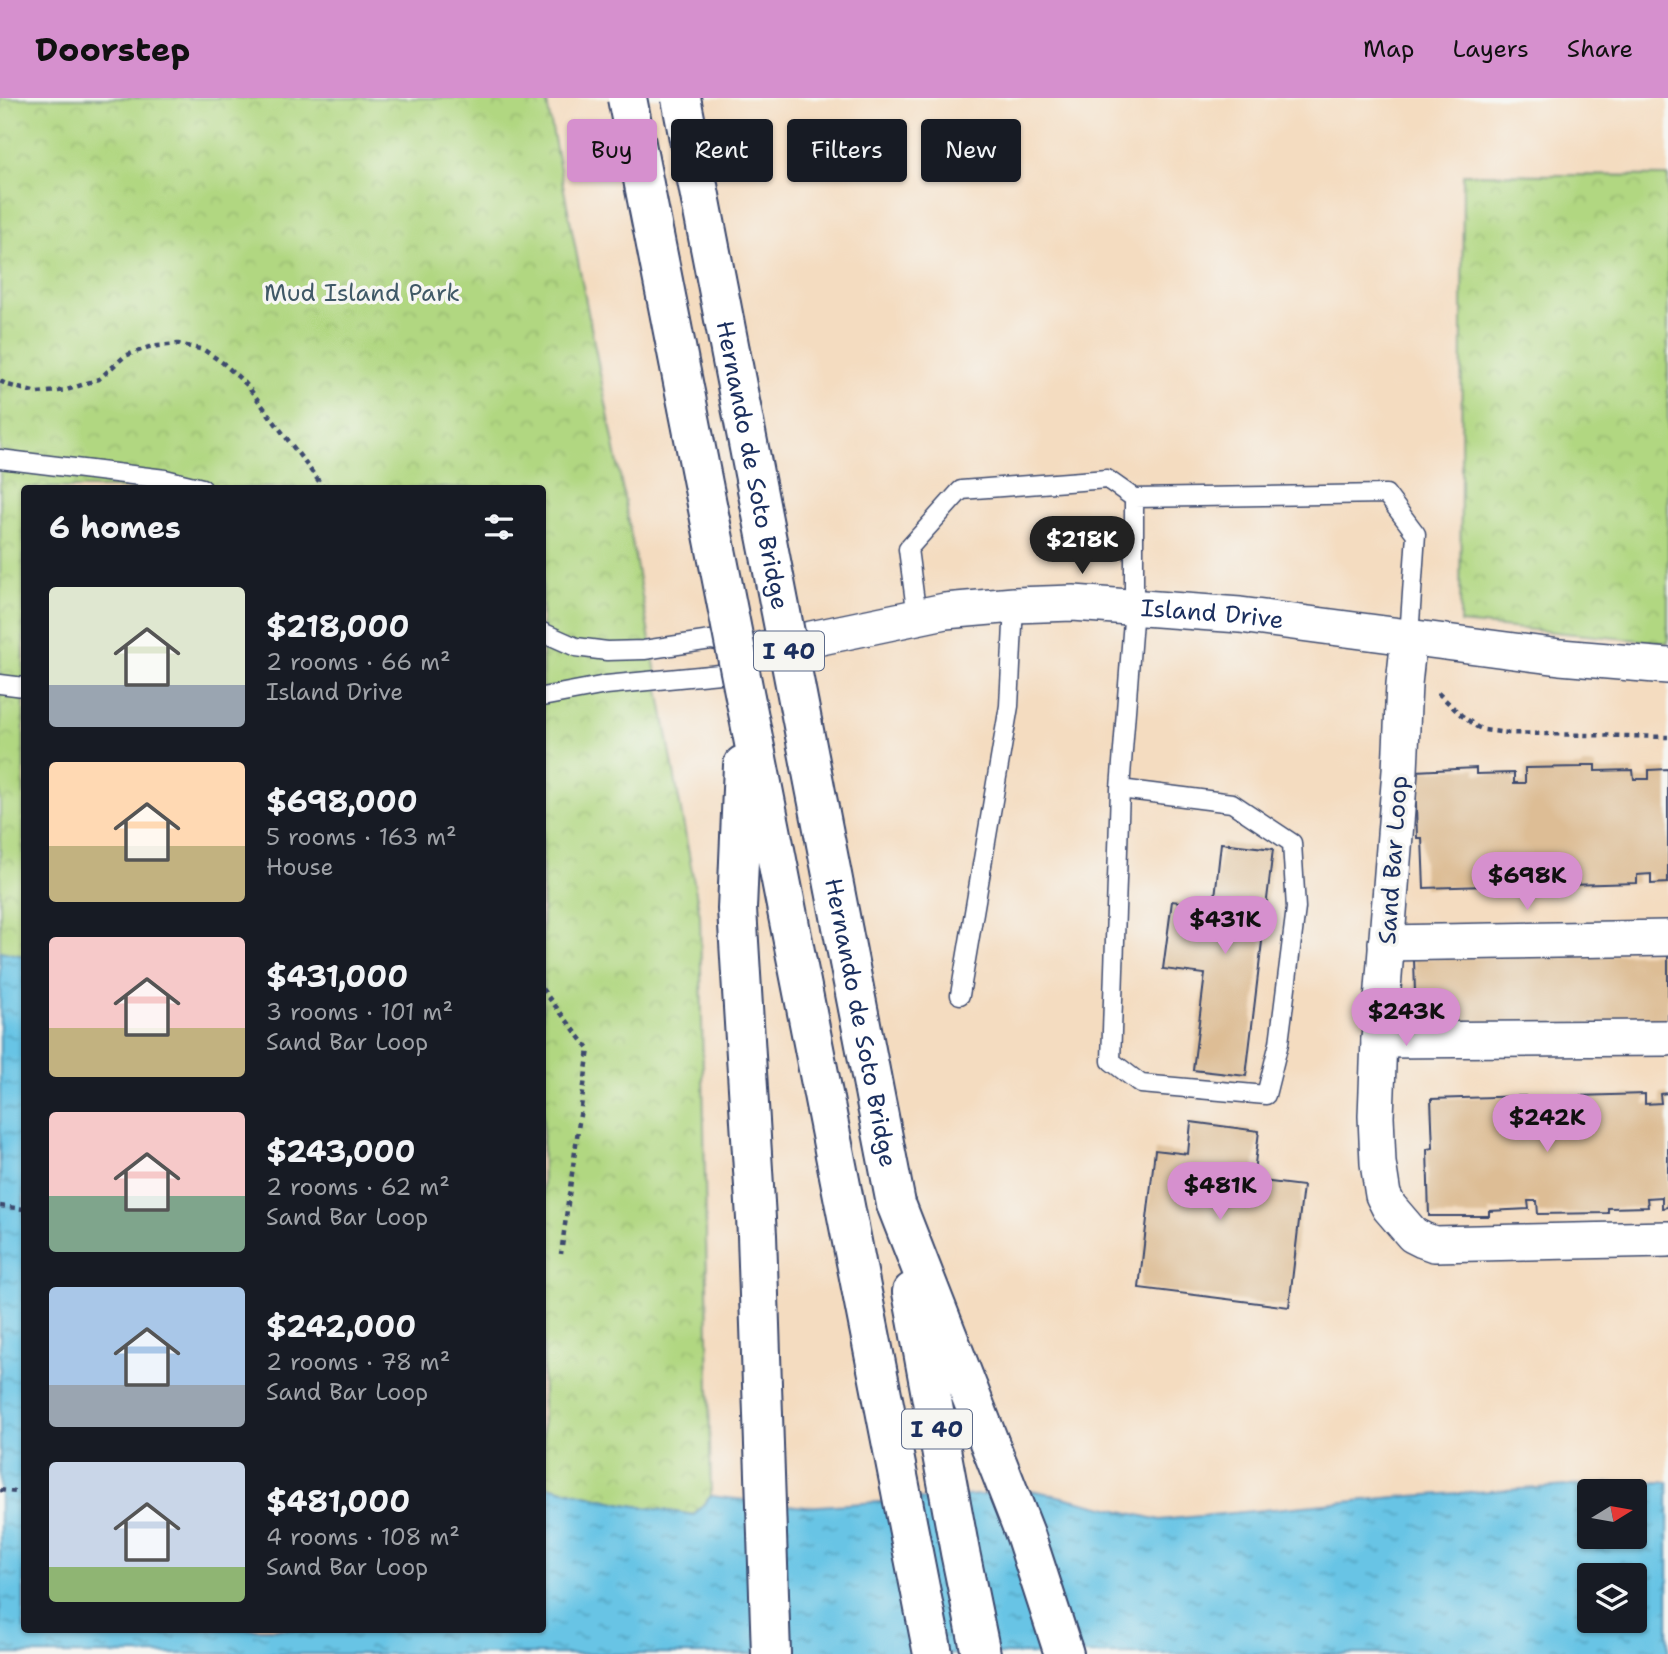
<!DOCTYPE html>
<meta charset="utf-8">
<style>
body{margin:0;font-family:"Shantell Sans",sans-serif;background:#242831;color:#f1f3f6;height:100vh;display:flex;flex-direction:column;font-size:26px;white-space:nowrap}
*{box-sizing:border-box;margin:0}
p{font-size:23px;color:#9ea1a6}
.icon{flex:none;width:38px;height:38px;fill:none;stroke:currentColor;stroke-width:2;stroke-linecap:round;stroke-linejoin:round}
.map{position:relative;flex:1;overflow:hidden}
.side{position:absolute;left:21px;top:387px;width:525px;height:1148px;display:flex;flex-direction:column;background:#171b24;border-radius:7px;box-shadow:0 2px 5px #0004}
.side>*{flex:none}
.guide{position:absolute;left:567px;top:21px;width:665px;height:63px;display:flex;gap:14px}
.needle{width:46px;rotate:79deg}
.fabs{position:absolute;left:1577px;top:1381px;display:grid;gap:14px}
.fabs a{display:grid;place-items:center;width:70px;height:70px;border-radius:7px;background:#171b24;box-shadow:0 2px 5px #0004;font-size:35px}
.price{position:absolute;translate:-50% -60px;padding:0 16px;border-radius:24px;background:#d690ce;color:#111;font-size:23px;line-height:46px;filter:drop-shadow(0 2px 4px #0008)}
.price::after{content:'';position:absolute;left:50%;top:42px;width:21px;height:16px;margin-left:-10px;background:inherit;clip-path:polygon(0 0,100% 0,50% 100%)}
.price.current{background:#222;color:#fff}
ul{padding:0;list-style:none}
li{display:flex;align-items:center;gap:21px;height:175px;padding:0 28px}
li span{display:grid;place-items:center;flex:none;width:196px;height:140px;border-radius:7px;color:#555}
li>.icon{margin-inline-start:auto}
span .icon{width:84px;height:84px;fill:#fffc;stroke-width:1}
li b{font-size:30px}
h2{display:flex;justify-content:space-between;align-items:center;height:84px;padding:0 28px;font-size:30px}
.tag{padding:0 24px;border-radius:7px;background:#171b24;box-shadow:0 2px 5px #0004;font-size:24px;line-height:63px}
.tag.current{background:#d690ce;color:#111}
header{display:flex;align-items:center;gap:42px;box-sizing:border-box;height:98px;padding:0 35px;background:#d690ce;color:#111}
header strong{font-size:33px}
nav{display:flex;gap:38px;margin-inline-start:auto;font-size:24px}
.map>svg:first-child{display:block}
.park{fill:url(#park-crowns);stroke:#668370;stroke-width:2}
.water{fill:url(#water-ripples);stroke:#417aa2;stroke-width:2;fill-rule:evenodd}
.building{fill:#ddbd95}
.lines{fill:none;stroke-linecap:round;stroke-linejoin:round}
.service-casing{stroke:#3c496d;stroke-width:21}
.minor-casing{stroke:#3c496d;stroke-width:38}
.motorway-casing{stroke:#3c496d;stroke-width:42}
.path{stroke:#3c496d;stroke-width:4.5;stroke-dasharray:5 5;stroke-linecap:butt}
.service{stroke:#fff;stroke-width:18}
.minor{stroke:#fff;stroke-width:35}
.motorway{stroke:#fff;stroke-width:38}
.motorway-bridge-casing{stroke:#3c496d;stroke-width:42;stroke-linecap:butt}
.motorway-bridge{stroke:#fff;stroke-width:38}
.labels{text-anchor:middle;stroke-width:7;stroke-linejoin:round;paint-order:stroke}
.shield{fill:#f6f6f2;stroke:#5d6b8a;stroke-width:2}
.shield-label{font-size:23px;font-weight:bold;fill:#1b2f5e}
.park-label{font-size:24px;fill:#405967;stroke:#f6f6f2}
.street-label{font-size:24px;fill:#1b2f5e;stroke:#f6f6f2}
</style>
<header>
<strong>Doorstep</strong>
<nav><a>Map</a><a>Layers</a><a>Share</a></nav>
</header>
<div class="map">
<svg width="1668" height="1556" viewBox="0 0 1668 1556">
<defs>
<pattern id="park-crowns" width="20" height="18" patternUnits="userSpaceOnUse" patternTransform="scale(1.75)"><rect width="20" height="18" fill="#b1d781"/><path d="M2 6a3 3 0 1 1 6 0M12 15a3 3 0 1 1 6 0" fill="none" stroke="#98b972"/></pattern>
<pattern id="water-ripples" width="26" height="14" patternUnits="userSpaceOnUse" patternTransform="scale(1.75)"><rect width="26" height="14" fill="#67c4e5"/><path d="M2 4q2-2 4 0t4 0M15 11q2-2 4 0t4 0" fill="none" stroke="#54a0bd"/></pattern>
</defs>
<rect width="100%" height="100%" fill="#f6f6f2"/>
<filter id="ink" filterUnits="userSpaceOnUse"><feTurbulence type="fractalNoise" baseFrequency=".0143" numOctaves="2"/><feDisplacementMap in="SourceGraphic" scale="14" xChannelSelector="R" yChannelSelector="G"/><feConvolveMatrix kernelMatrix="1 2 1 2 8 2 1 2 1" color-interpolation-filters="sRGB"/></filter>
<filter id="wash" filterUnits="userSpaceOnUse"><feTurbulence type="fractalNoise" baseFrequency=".00686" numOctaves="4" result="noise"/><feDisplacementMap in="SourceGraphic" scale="28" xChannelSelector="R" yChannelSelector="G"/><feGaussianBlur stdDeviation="1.57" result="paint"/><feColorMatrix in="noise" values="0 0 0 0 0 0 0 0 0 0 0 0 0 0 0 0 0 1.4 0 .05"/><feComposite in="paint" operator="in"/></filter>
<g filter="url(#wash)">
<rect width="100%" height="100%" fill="#f4dcc0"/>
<g class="park">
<polygon points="0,0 546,0 619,372 700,817 711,1398 694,1417 624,1406 543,1387 542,390 24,390 24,858 0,853"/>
<polygon points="1463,76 1668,78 1668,545 1460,525"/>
</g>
<path class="water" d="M0 853 24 858V1531H542L543 1387 624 1406 694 1417 711 1398 805 1409 1037 1393 1160 1422 1396 1399 1616 1385 1668 1384V1556H0ZM1589 1393H1634V1438H1589ZM1589 1477H1634V1522H1589Z"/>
<g id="blocks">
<g class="building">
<polygon points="1582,667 1595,667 1595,673 1633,672 1634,681 1649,681 1649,672 1668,671 1668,785 1651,786 1651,776 1637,777 1637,785 1533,788 1533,778 1517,779 1517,787 1424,790 1422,740 1417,740 1415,673 1476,670 1476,676 1514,675 1514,685 1525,685 1525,670 1582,669"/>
<polygon points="1221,745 1273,751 1246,978 1193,972 1205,876 1163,871 1172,803 1214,808"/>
<polygon points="1668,855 1668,923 1416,929 1414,861"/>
<polygon points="1668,995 1668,1109 1662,1110 1662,1099 1647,1100 1648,1109 1608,1110 1608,1115 1538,1116 1537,1103 1528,1103 1529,1111 1489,1113 1489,1118 1429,1118 1427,1051 1433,1050 1431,1001 1525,998 1526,1008 1542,1008 1542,999 1645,996 1645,1006 1661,1005 1660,996"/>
<polygon points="1191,1024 1259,1033 1253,1082 1303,1088 1289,1209 1139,1190 1155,1052 1188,1056"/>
</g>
</g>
</g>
<g filter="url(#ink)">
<use href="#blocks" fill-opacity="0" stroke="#3c496d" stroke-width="2"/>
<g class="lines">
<defs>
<g id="service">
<polyline points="0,361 165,381 202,390"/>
<polyline points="917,519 908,451 961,392 1107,381 1134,400"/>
<polyline points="542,534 576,549 607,553 644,552 711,542 738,547"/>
<polyline points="0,586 24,589"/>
<polyline points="542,599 606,587 720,576 741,563"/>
<polyline points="1120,691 1232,705 1292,745 1296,810 1279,945 1266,997 1141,986 1111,963 1120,691 1134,509 1134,400 1386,396 1416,436 1409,539"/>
<polyline points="960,897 1009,608 1014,507"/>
</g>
<g id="minor">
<polyline points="1409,539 1404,586 1400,673 1379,942 1376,1018 1378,1065 1383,1097 1389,1109 1413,1137 1423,1142 1434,1146 1668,1141"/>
<path id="s1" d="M759 552 945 513 1014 507 1073 505 1240 517 1560 559 1668 568"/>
<polyline points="1386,845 1668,840"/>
<polyline points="1379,942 1668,940"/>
</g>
<g id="motorway">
<polyline points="746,604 933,1556"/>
<polyline points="743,667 737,811 757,1137 771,1556"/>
<polyline points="896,1106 1025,1436 1064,1556"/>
<polyline points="912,1194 960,1454 981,1556"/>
</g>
</defs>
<use href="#service" class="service-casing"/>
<use href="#minor" class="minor-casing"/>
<use href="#motorway" class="motorway-casing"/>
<g class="path">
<polyline points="0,283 8,287 37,295 67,292 99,281 125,258 149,249 178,246 204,252 223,265 246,286 324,390"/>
<polyline points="1438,595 1461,617 1477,629 1484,632 1508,635 1668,639"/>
<polyline points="542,891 589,951 561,1156"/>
<polyline points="0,1108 24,1111"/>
<polyline points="0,1392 24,1395"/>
</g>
<use href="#service" class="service"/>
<use href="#minor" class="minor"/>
<use href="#motorway" class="motorway"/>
<defs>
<g id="motorway-bridge">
<polyline points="627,0 746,604"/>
<path id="s2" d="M681 0 896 1106"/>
</g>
</defs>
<use href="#motorway-bridge" class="motorway-bridge-casing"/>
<use href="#motorway-bridge" class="motorway-bridge"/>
</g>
</g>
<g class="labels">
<g class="shield">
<rect x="754" y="533.5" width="70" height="39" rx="5"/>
<rect x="902" y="1311.5" width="70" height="39" rx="5"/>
</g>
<g class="shield-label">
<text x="789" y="561">I 40</text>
<text x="937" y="1339">I 40</text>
</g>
<g class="park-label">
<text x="362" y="203">Mud Island Park</text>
</g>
<g class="street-label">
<text dy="8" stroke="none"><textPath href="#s2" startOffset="374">Hernando de Soto Bridge</textPath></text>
<text dy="8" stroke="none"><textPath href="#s1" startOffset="458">Island Drive</textPath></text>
<text transform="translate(1393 762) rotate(-86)" y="8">Sand Bar Loop</text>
<text dy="8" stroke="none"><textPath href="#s2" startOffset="942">Hernando de Soto Bridge</textPath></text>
</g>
</g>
</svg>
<div class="fabs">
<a><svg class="needle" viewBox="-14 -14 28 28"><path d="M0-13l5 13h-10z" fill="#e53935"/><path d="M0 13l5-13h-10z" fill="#9ea1a6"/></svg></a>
<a><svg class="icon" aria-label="layers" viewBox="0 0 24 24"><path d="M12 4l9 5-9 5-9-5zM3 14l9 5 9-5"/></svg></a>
</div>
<b class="price current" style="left:1082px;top:478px">$218K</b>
<b class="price" style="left:1527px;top:814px">$698K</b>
<b class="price" style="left:1225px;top:858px">$431K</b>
<b class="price" style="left:1406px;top:950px">$243K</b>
<b class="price" style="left:1547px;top:1056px">$242K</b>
<b class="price" style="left:1220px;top:1124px">$481K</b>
<div class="guide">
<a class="tag current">Buy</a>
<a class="tag">Rent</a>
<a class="tag">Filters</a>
<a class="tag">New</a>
</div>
<section class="side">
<h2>6 homes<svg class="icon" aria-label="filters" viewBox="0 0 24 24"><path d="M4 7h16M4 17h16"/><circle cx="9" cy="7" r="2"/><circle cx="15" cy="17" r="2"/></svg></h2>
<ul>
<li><span style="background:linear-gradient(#dfe7d0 70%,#9aa5b1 0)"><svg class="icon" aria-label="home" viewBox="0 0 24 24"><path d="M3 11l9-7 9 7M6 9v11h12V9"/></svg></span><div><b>$218,000</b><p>2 rooms · 66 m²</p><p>Island Drive</p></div></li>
<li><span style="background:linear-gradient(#ffd9b3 60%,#c2b280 0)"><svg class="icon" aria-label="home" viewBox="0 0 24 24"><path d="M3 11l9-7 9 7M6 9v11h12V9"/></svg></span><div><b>$698,000</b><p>5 rooms · 163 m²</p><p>House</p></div></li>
<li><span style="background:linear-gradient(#f6c9c9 65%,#c2b280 0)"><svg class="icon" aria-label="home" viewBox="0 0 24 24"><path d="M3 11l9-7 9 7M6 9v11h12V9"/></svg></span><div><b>$431,000</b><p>3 rooms · 101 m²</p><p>Sand Bar Loop</p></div></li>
<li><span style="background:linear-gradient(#f6c9c9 60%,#7fa58c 0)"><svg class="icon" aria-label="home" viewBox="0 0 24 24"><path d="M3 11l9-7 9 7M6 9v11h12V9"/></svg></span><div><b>$243,000</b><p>2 rooms · 62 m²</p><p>Sand Bar Loop</p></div></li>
<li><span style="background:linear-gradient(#a9c7e8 70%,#9aa5b1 0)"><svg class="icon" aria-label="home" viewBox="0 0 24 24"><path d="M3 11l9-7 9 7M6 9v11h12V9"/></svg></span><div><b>$242,000</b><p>2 rooms · 78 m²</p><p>Sand Bar Loop</p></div></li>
<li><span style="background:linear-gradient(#c9d6e8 75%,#8fb573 0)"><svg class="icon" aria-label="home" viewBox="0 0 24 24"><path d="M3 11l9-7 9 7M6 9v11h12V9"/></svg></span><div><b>$481,000</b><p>4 rooms · 108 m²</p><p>Sand Bar Loop</p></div></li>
</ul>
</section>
</div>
